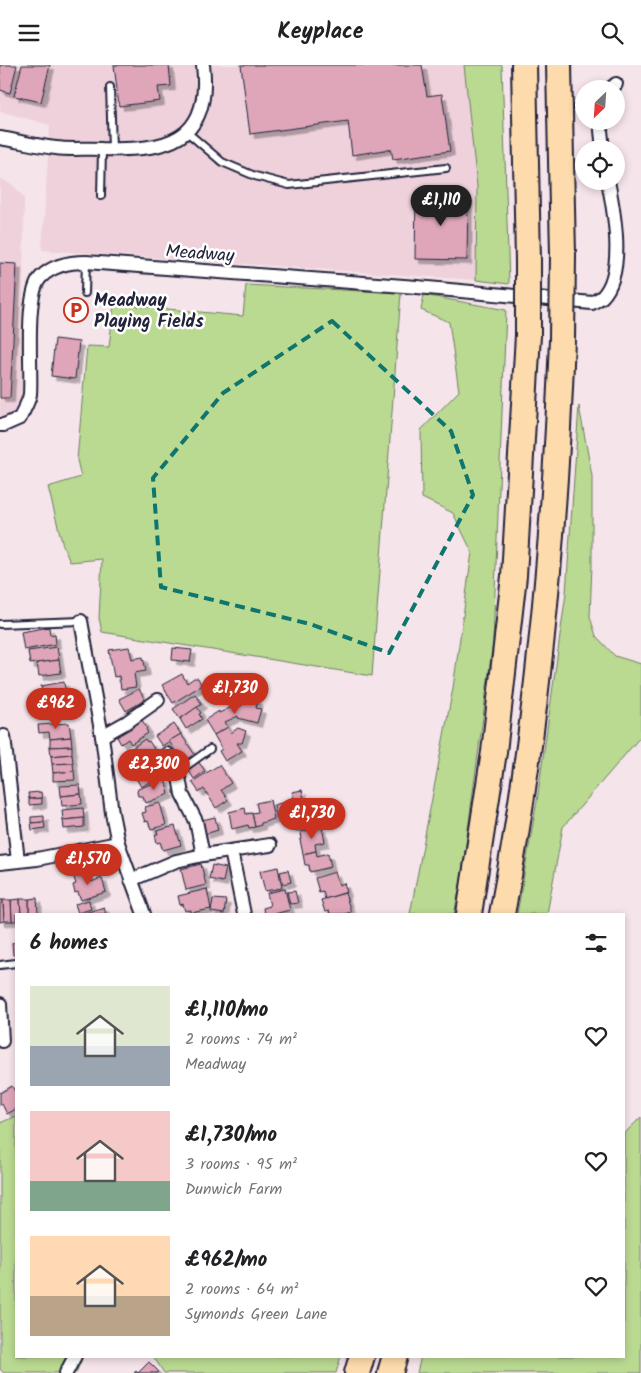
<!DOCTYPE html>
<meta charset="utf-8">
<style>
body{margin:0;font-family:Kalam,sans-serif;background:#f6f6f6;color:#202124;height:100vh;display:flex;flex-direction:column;font-size:19px;white-space:nowrap}
*{box-sizing:border-box;margin:0}
p{font-size:16px;color:#757577}
.icon{flex:none;width:28px;height:28px;fill:none;stroke:currentColor;stroke-width:2;stroke-linecap:round;stroke-linejoin:round}
.map{position:relative;flex:1;overflow:hidden}
.details{position:absolute;left:15px;top:848px;width:610px;height:445px;display:flex;flex-direction:column;background:#fff;border-radius:0px;box-shadow:0 2px 8px #0003}
.details>*{flex:none}
.needle{width:32px;rotate:205deg}
.fabs{position:absolute;left:575px;top:15px;display:grid;gap:10px}
.fabs a{display:grid;place-items:center;width:50px;height:50px;border-radius:50%;background:#fff;box-shadow:0 2px 8px #0003;font-size:25px}
.price{position:absolute;translate:-50% -42px;padding:0 11px;border-radius:18px;background:#c8321e;color:#fff;font-size:16px;line-height:32px;filter:drop-shadow(0 1px 2px #0008)}
.price::after{content:'';position:absolute;left:50%;top:30px;width:15px;height:11px;margin-left:-8px;background:inherit;clip-path:polygon(0 0,100% 0,50% 100%)}
.price.active{background:#222;color:#fff}
ul{padding:0;list-style:none}
li{display:flex;align-items:center;gap:15px;height:125px;padding:0 15px}
li span{display:grid;place-items:center;flex:none;width:140px;height:100px;border-radius:0px;color:#555}
li>.icon{margin-inline-start:auto}
span .icon{width:60px;height:60px;fill:#fffc;stroke-width:1}
li b{font-size:21px}
h2{display:flex;justify-content:space-between;align-items:center;height:60px;padding:0 15px;font-size:21px}
header{display:flex;justify-content:space-between;align-items:center;height:65px;padding:0 15px;background:#fff;font-size:22px;font-weight:600}
.map>svg:first-child{display:block}
.built{fill:#eed1db}
.green{fill:#bad991;stroke:#6e7e66}
.building{fill:#dea6b8;stroke:#22223b;filter:url(#shadow)}
.lines{fill:none;stroke-linecap:round;stroke-linejoin:round}
.service-casing{stroke:#22223b;stroke-width:10}
.minor-casing{stroke:#22223b;stroke-width:16}
.motorway-casing{stroke:#22223b;stroke-width:28}
.service{stroke:#fff;stroke-width:6}
.minor{stroke:#fff;stroke-width:12}
.motorway{stroke:#fedbac;stroke-width:24}
.motorway-bridge-casing{stroke:#22223b;stroke-width:28;stroke-linecap:butt}
.motorway-bridge{stroke:#fedbac;stroke-width:24}
.marked{fill:none;stroke:#0f766e;stroke-width:4;stroke-dasharray:10 6;stroke-linejoin:round}
.labels{text-anchor:middle;stroke-width:5;stroke-linejoin:round;paint-order:stroke}
.street-label{font-size:18px;fill:#22223b;stroke:#fff}
.poi-label{font-size:18px;font-weight:bold;fill:#22223b;stroke:#fff;text-anchor:start}
</style>
<header><svg class="icon" aria-label="menu" viewBox="0 0 24 24"><path d="M4 6h16M4 12h16M4 18h16"/></svg>Keyplace<svg class="icon" aria-label="search" viewBox="0 0 24 24"><circle cx="10" cy="10" r="6"/><path d="M15 15l6 6"/></svg></header>
<div class="map">
<svg width="641" height="1308" viewBox="0 0 641 1308">
<defs>
<filter id="shadow"><feDropShadow dx="4.5" dy="4.5" stdDeviation="0" flood-color="#0004"/></filter>
</defs>
<rect width="100%" height="100%" fill="#f5e4ea"/>
<filter id="ink" filterUnits="userSpaceOnUse"><feTurbulence type="fractalNoise" baseFrequency=".02" numOctaves="2"/><feDisplacementMap in="SourceGraphic" scale="10" xChannelSelector="R" yChannelSelector="G"/><feConvolveMatrix kernelMatrix="1 2 1 2 8 2 1 2 1" color-interpolation-filters="sRGB"/></filter>
<g filter="url(#ink)">
<g class="built">
<polygon points="0,0 464,0 477,121 476,215 42,185 50,60 0,46"/>
<polygon points="0,113 14,121 24,133 22,333 17,346 5,353 0,353"/>
</g>
<g class="green">
<polygon points="464,0 502,0 509,219 476,215 477,121"/>
<polygon points="246,220 401,228 372,611 102,567 99,553 102,494 70,497 63,481 48,422 81,412 77,395 87,281 109,282 114,239 243,251"/>
<polygon points="424,230 506,245 493,577 461,817 454,849 410,849 453,623 472,487 453,448 422,433 421,365 459,326 449,257 421,245"/>
<polygon points="579,341 592,411 592,499 590,552 596,571 615,591 641,599 641,671 563,762 547,849 517,849 537,736 566,528"/>
<polygon points="16,1051 16,1291 83,1291 76,1308 4,1308 0,1304 0,1058"/>
<polygon points="641,1052 641,1308 417,1308 421,1291 624,1291 624,1069"/>
<polygon points="153,1291 341,1291 336,1308 164,1308"/>
</g>
<g class="building">
<polygon points="0,0 17,0 10,28 0,25"/>
<polygon points="22,0 50,0 41,37 14,31"/>
<polygon points="114,0 169,0 171,21 158,22 160,36 119,41"/>
<polygon points="241,0 422,0 427,31 442,29 450,86 393,94 391,84 352,90 348,56 250,69"/>
<polygon points="416,129 468,131 467,195 415,194"/>
<polygon points="0,198 17,199 10,333 0,333"/>
<polygon points="55,274 79,277 75,314 51,311"/>
<polygon points="49,562 50,570 55,569 56,579 24,585 21,567"/>
<polygon points="57,582 59,595 30,599 28,586"/>
<polygon points="129,582 132,594 143,592 146,606 134,608 136,622 121,624 119,611 114,612 109,585"/>
<polygon points="173,583 192,585 190,597 172,595"/>
<polygon points="59,595 61,608 39,611 37,598"/>
<polygon points="182,609 187,618 194,613 198,613 201,619 199,622 173,638 162,620"/>
<polygon points="64,617 66,630 43,634 41,621"/>
<polygon points="139,624 145,635 126,646 119,634"/>
<polygon points="195,629 202,639 180,654 173,644"/>
<polygon points="66,630 68,643 45,647 43,634"/>
<polygon points="244,631 258,635 256,643 261,644 257,658 238,653 238,651 225,657 228,662 214,670 205,655 219,646 219,648 236,640 241,641"/>
<polygon points="197,642 201,648 199,649 202,654 186,664 180,654"/>
<polygon points="142,655 147,663 146,664 148,668 131,679 128,674 121,679 117,672"/>
<polygon points="69,658 71,672 50,674 49,667 39,668 38,660"/>
<polygon points="174,659 181,669 162,681 155,671"/>
<polygon points="228,662 231,668 238,663 246,666 242,678 237,678 242,686 225,696 219,686 222,684 214,670"/>
<polygon points="181,669 195,690 183,698 169,676"/>
<polygon points="71,672 72,681 50,682 50,674"/>
<polygon points="145,674 147,677 149,676 154,684 129,700 124,693 131,688 129,685"/>
<polygon points="72,681 72,689 51,691 50,682"/>
<polygon points="72,689 73,698 52,699 51,691"/>
<polygon points="158,689 168,706 141,722 136,713 138,712 133,703"/>
<polygon points="198,696 205,706 194,714 187,703"/>
<polygon points="73,698 74,706 53,708 52,699"/>
<polygon points="219,700 231,718 221,725 228,735 216,743 204,724 199,727 192,717"/>
<polygon points="74,706 75,715 53,716 53,708"/>
<polygon points="165,714 169,729 146,738 143,731 138,731 137,727 138,724"/>
<polygon points="80,720 81,729 61,731 60,721"/>
<polygon points="302,725 304,734 307,734 309,741 315,740 319,761 296,766 294,758 291,759 288,744 296,742 292,727"/>
<polygon points="41,727 42,733 29,734 28,728"/>
<polygon points="81,729 82,739 62,741 61,731"/>
<polygon points="42,733 42,739 29,740 29,734"/>
<polygon points="270,735 274,754 261,758 261,760 255,762 252,748 258,747 256,738"/>
<polygon points="285,737 288,752 277,754 274,740"/>
<polygon points="160,738 166,760 151,764 148,756 145,757 142,748 146,747 145,742"/>
<polygon points="83,743 84,753 63,755 62,745"/>
<polygon points="245,743 246,749 252,748 255,762 249,763 248,760 232,764 229,747"/>
<polygon points="44,751 44,757 31,758 31,752"/>
<polygon points="215,752 218,765 205,769 202,755"/>
<polygon points="84,753 84,762 64,764 63,755"/>
<polygon points="44,757 45,763 32,765 31,758"/>
<polygon points="175,761 181,780 163,785 160,777 157,778 155,769 158,769 157,766"/>
<polygon points="322,762 325,777 315,779 316,786 303,789 300,775 302,774 301,767"/>
<polygon points="316,786 317,791 328,788 331,802 310,807 309,800 305,800 303,789"/>
<polygon points="201,799 206,820 186,825 181,804"/>
<polygon points="212,800 226,803 223,817 209,814"/>
<polygon points="278,802 282,823 265,826 260,806"/>
<polygon points="288,805 291,817 283,819 280,807"/>
<polygon points="88,806 91,817 102,813 106,827 81,835 78,827 75,828 73,820 76,819 73,810"/>
<polygon points="335,807 339,820 344,818 347,827 325,834 323,826 319,827 315,813"/>
<polygon points="207,824 211,844 191,848 191,845 185,846 183,839 180,840 178,831"/>
<polygon points="285,824 290,845 274,849 264,849 263,843 270,841 267,828"/>
<polygon points="295,826 298,838 290,839 287,827"/>
<polygon points="345,828 351,847 344,849 330,849 329,846 325,847 321,835"/>
<polygon points="37,833 38,849 29,849 29,834"/>
<polygon points="20,834 21,849 16,849 16,856 12,856 11,835"/>
<polygon points="20,834 29,834 29,849 21,849"/>
<polygon points="213,834 226,835 224,849 211,847"/>
<polygon points="0,835 3,835 4,856 0,857"/>
<polygon points="3,835 11,835 12,856 4,856"/>
<polygon points="89,835 91,844 78,848 75,839"/>
<polygon points="104,842 106,849 82,849"/>
<polygon points="16,877 16,890 13,890 12,878"/>
<polygon points="12,1021 16,1028 16,1044 7,1049 2,1039 0,1040 0,1028"/>
<polygon points="149,1297 159,1307 158,1308 134,1308 136,1306 138,1308"/>
</g>
<g class="lines">
<defs>
<g id="service">
<polyline points="110,22 112,84"/>
<polyline points="187,67 222,97 255,111 289,120 446,103"/>
<polyline points="101,131 102,84"/>
<polyline points="85,228 86,197"/>
<polyline points="0,559 81,556"/>
<polyline points="178,707 210,684"/>
<polyline points="0,900 16,898"/>
</g>
<g id="minor">
<polyline points="610,24 616,19"/>
<polyline points="600,56 603,84"/>
<path d="M0 73C18 76 38 81 56 83 71 85 87 83 102 84 166 86 212 77 203 0"/>
<path d="M0 360H4L20 353C23 346 29 337 30 329 32 304 24 229 41 212 53 200 69 197 86 197L417 222 592 238C595 236 599 234 602 232 626 208 614 146 608 116"/>
<polyline points="81,556 102,671 112,748 118,778 144,849"/>
<polyline points="4,671 18,796"/>
<polyline points="102,671 127,657 158,635"/>
<polyline points="167,689 178,707 182,729 196,756 203,790"/>
<polyline points="231,786 244,849"/>
<polyline points="0,798 37,794 118,778"/>
<polyline points="131,815 176,796 203,790 270,780"/>
<polyline points="0,939 2,976"/>
<polyline points="66,1308 75,1291"/>
</g>
<g id="motorway">
<polyline points="524,0 528,196"/>
<polyline points="559,0 563,190"/>
<polyline points="469,849 494,687 514,511 528,270"/>
<path d="M502 849C538 660 555 466 562 274"/>
<polyline points="357,1308 362,1291"/>
<polyline points="390,1308 395,1291"/>
</g>
</defs>
<use href="#service" class="service-casing"/>
<use href="#minor" class="minor-casing"/>
<use href="#motorway" class="motorway-casing"/>
<use href="#service" class="service"/>
<use href="#minor" class="minor"/>
<use href="#motorway" class="motorway"/>
<defs>
<g id="motorway-bridge">
<polyline points="528,270 528,196"/>
<polyline points="562,274 563,190"/>
</g>
</defs>
<use href="#motorway-bridge" class="motorway-bridge-casing"/>
<use href="#motorway-bridge" class="motorway-bridge"/>
</g>
</g>
<path class="marked" d="M332 256 451 366 473 430 389 588 310 559 161 522 153 413 223 328Z"/>
<defs>
<symbol id="parking-ring" viewBox="-11 -11 22 22"><circle r="9.5" fill="#fff" stroke="#c8321e" stroke-width="1.5"/><path d="M-3.5-5.5H1a3.5 3.5 0 0 1 0 7H-1V5.5H-3.5ZM-1-3.4V-.6H.8a1.4 1.4 0 0 0 0-2.8Z" fill="#c8321e"/></symbol>
</defs>
<g fill-rule="evenodd">
<use href="#parking-ring" x="62" y="231" width="28" height="28"/>
</g>
<g class="labels">
<g class="street-label">
<text transform="translate(200 188) rotate(4)" y="6">Meadway</text>
</g>
<g class="poi-label">
<text x="94" y="241">Meadway<tspan x="94" dy="21">Playing Fields</tspan></text>
</g>
</g>
</svg>
<div class="fabs">
<a><svg class="needle" viewBox="-14 -14 28 28"><path d="M0-13l5 13h-10z" fill="#e53935"/><path d="M0 13l5-13h-10z" fill="#757577"/></svg></a>
<a><svg class="icon" aria-label="locate" viewBox="0 0 24 24"><circle cx="12" cy="12" r="6"/><path d="M12 2v4M12 18v4M2 12h4M18 12h4"/></svg></a>
</div>
<b class="price active" style="left:441px;top:162px">£1,110</b>
<b class="price" style="left:235px;top:650px">£1,730</b>
<b class="price" style="left:56px;top:665px">£962</b>
<b class="price" style="left:154px;top:726px">£2,300</b>
<b class="price" style="left:312px;top:775px">£1,730</b>
<b class="price" style="left:88px;top:821px">£1,570</b>
<section class="details">
<h2>6 homes<svg class="icon" aria-label="filters" viewBox="0 0 24 24"><path d="M4 7h16M4 17h16"/><circle cx="9" cy="7" r="2"/><circle cx="15" cy="17" r="2"/></svg></h2>
<ul>
<li><span style="background:linear-gradient(#dfe7d0 60%,#9aa5b1 0)"><svg class="icon" aria-label="home" viewBox="0 0 24 24"><path d="M3 11l9-7 9 7M6 9v11h12V9"/></svg></span><div><b>£1,110/mo</b><p>2 rooms · 74 m²</p><p>Meadway</p></div><svg class="icon" aria-label="heart" viewBox="0 0 24 24"><path d="M12 20l-8-8c-3-5 5-10 8-4 3-6 11-1 8 4z"/></svg></li>
<li><span style="background:linear-gradient(#f6c9c9 70%,#7fa58c 0)"><svg class="icon" aria-label="home" viewBox="0 0 24 24"><path d="M3 11l9-7 9 7M6 9v11h12V9"/></svg></span><div><b>£1,730/mo</b><p>3 rooms · 95 m²</p><p>Dunwich Farm</p></div><svg class="icon" aria-label="heart" viewBox="0 0 24 24"><path d="M12 20l-8-8c-3-5 5-10 8-4 3-6 11-1 8 4z"/></svg></li>
<li><span style="background:linear-gradient(#ffd9b3 60%,#b9a48a 0)"><svg class="icon" aria-label="home" viewBox="0 0 24 24"><path d="M3 11l9-7 9 7M6 9v11h12V9"/></svg></span><div><b>£962/mo</b><p>2 rooms · 64 m²</p><p>Symonds Green Lane</p></div><svg class="icon" aria-label="heart" viewBox="0 0 24 24"><path d="M12 20l-8-8c-3-5 5-10 8-4 3-6 11-1 8 4z"/></svg></li>
</ul>
</section>
</div>
